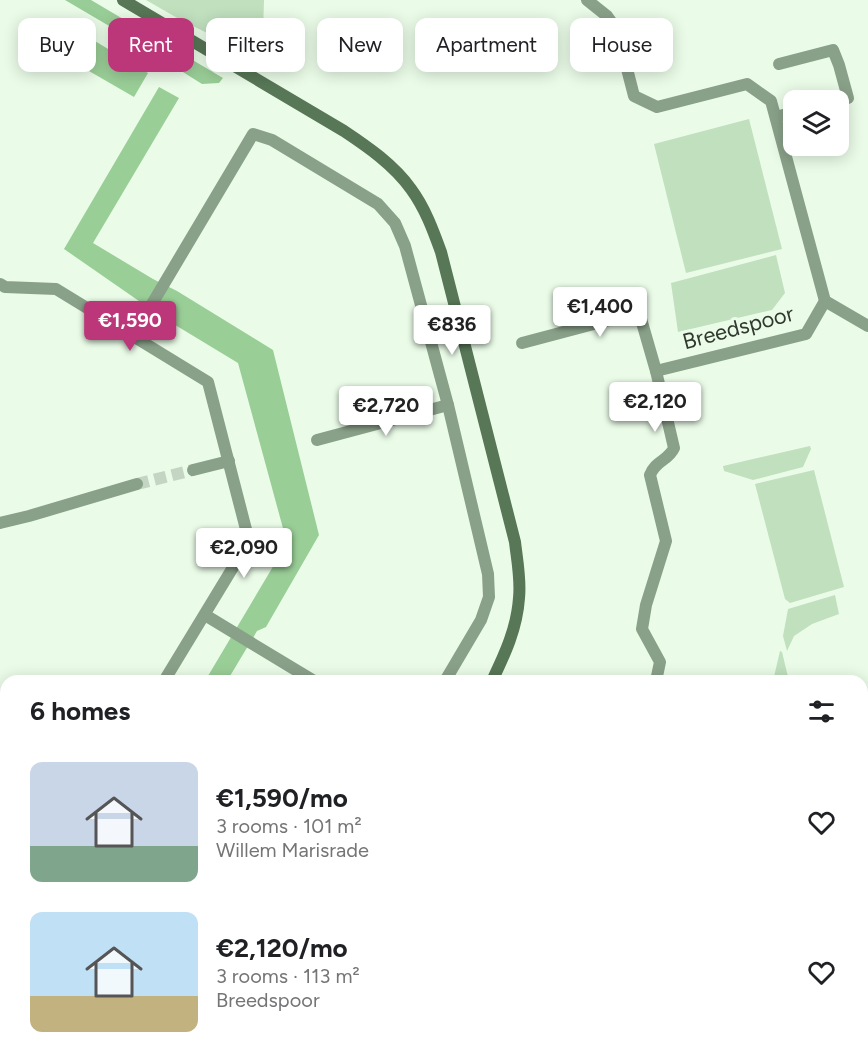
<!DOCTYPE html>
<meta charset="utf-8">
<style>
body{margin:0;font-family:Figtree,sans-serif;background:#f2f2f2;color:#202124;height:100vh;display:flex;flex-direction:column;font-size:22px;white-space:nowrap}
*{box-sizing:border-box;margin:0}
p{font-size:20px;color:#757577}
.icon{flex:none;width:33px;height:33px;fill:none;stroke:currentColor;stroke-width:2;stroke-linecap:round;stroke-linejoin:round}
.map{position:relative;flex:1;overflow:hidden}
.side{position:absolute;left:0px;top:675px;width:868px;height:386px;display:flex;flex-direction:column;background:#fff;border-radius:18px 18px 0 0;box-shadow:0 3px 15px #0003}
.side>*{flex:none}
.hud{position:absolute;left:18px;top:18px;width:832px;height:54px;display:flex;gap:12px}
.controls{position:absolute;left:783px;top:90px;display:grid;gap:12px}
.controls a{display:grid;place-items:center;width:66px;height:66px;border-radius:12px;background:#fff;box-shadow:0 3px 15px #0003;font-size:30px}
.price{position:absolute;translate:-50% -51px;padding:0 14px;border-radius:6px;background:#fff;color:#222;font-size:20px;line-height:39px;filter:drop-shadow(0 2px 3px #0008)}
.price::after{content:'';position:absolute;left:50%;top:36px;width:18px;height:14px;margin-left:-9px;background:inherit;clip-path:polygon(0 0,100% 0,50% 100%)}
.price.active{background:#bc377a;color:#fff}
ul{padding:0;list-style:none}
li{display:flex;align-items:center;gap:18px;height:150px;padding:0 30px}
li span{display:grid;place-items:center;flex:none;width:168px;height:120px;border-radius:12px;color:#555}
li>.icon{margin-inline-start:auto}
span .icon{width:72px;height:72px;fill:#fffc;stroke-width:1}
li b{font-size:26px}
h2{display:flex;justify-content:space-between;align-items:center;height:72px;padding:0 30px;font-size:26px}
.chip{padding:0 21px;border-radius:12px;background:#fff;box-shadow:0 3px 15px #0003;font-size:21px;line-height:54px}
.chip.active{background:#bc377a;color:#fff}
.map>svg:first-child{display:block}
.green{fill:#c0e0be}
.forest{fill:#99cd97}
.water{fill:#9ace97}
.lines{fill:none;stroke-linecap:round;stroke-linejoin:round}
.street-tunnel{stroke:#c5d5c3;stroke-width:12;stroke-dasharray:12 6;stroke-linecap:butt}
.street{stroke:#8aa189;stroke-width:12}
.secondary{stroke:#577756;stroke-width:12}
.labels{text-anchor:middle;stroke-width:6;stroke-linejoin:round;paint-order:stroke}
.street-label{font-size:22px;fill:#313830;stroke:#eafce8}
</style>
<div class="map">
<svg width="868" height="1060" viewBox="0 0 868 1060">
<rect width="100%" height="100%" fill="#eafce8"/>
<g class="green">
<polygon points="146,0 264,0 263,33 253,53 247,53 179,19"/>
<polygon points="749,119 782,249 686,273 654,144"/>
<polygon points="776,255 785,293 772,310 678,332 671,283"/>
<polygon points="810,446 811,449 803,467 753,480 724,471 723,466"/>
<polygon points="814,470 844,587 790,603 785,599 755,484"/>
<polygon points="835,595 839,614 812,624 794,636 787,651 783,636 788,609"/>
<polygon points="780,651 782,652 789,681 773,681"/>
<polygon points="862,794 868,796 868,881 863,883"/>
<polygon points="0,909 6,913 6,964 0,954"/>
<polygon points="0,975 6,986 6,1036 5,1041 0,1040"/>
<polygon points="46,1055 152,1054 152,1055 148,1060 61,1060"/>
</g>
<g class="forest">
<polygon points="65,0 91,0 223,78 219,83 202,84 116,30"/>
<polygon points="233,1055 233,1054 285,1055 279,1060 228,1060"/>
</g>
<g class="water">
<polygon points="60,20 148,73 134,97 44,45 38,24"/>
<polygon points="159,87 179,98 93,243 153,279 177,291 273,350 319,535 266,627 257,631 227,681 205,681 287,543 238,363 162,317 64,249"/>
</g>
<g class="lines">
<polyline class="street-tunnel" points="137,484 193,470"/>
<g class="street">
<polyline points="587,0 607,16 617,30 634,96 657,107 747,84 771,101 825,301 868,326"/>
<polyline points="779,64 833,50 839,65 848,98 838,101"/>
<polyline points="776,117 794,112"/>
<polyline points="0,284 5,287 56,289 208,382 249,541 164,681"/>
<polyline points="133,336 253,134 272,140 378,204 395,223 405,246 448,405 488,574 489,597 481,620 445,681"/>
<polyline points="522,343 639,312 656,371"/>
<polyline points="317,440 448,405"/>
<polyline points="193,470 229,461"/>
<polyline points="0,523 29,516 137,484"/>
<polyline points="205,615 314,681"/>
<path d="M656 681 660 662 642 629 646 605 666 541 650 475C656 460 668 461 674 448L656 371 806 334 825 301"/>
<polyline points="1,900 6,892"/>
<polyline points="862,1022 868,1018"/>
<polyline points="465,1054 472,1060"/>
<polyline points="433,1060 438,1054"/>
<polyline points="691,1060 699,1054"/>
<polyline points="806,1060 814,1054"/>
</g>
<g class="secondary">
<path d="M123 0 344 131C368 147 394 165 411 189 425 208 433 230 441 252L515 542C517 560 521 579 519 598 517 628 505 654 492 681"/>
<polyline points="206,1060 211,1054"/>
</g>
</g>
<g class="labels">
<g class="street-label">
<text transform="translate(738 327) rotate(-15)" y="8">Breedspoor</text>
</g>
</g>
</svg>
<div class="controls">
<a><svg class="icon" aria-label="layers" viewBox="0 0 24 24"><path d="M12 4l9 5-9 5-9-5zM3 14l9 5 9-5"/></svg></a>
</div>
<b class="price" style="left:600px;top:338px">€1,400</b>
<b class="price active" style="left:130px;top:352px">€1,590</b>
<b class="price" style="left:452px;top:356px">€836</b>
<b class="price" style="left:655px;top:433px">€2,120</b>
<b class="price" style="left:386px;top:437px">€2,720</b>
<b class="price" style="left:244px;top:579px">€2,090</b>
<div class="hud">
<a class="chip">Buy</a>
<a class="chip active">Rent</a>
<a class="chip">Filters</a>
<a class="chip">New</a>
<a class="chip">Apartment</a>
<a class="chip">House</a>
</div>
<section class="side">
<h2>6 homes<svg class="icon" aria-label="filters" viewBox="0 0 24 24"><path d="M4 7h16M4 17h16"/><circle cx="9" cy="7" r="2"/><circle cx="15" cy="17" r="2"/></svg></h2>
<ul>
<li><span style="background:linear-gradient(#c9d6e8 70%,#7fa58c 0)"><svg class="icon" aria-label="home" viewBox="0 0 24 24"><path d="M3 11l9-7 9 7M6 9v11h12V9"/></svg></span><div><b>€1,590/mo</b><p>3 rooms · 101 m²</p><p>Willem Marisrade</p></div><svg class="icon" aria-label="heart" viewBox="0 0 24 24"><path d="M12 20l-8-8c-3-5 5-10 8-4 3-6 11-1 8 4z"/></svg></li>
<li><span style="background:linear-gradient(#bfe0f5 70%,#c2b280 0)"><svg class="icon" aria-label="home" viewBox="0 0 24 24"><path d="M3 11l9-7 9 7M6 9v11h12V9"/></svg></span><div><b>€2,120/mo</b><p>3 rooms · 113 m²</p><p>Breedspoor</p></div><svg class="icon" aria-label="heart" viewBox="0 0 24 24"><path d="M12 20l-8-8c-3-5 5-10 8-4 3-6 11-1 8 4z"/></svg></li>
</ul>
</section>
</div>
